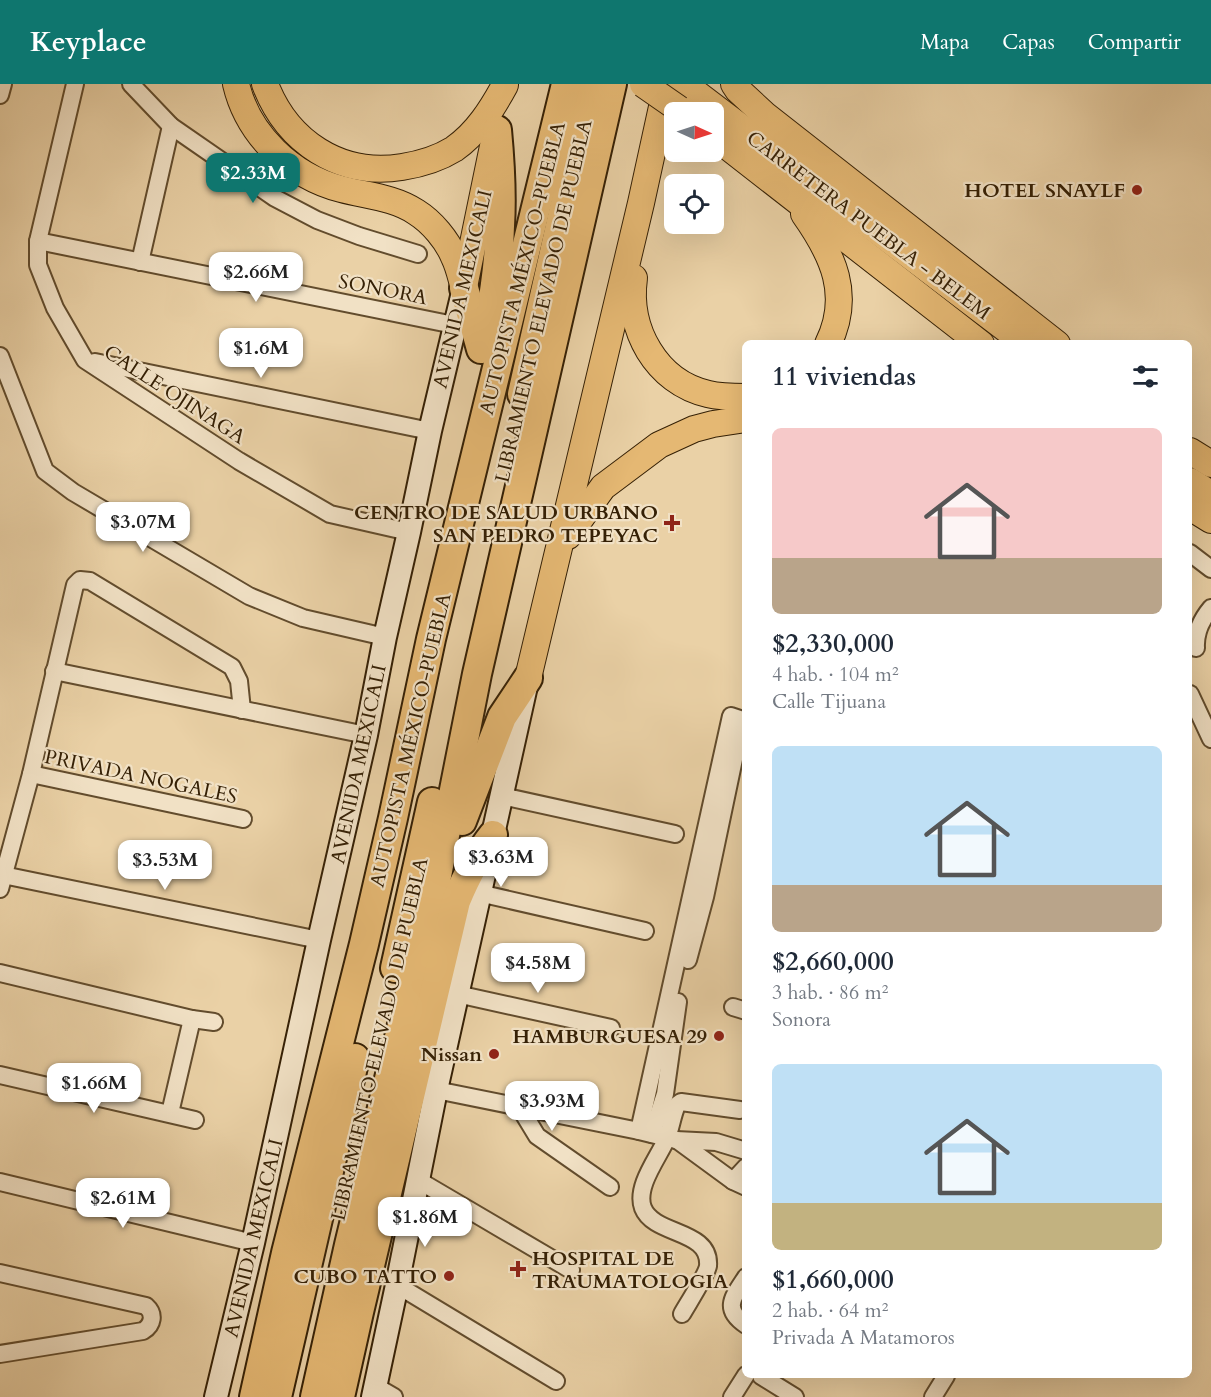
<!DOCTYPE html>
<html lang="es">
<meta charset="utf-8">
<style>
body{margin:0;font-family:Cardo,serif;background:#f2f2f3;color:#1f2937;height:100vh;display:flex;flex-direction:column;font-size:22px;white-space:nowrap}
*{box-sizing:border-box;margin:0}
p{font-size:20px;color:#747a83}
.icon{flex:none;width:33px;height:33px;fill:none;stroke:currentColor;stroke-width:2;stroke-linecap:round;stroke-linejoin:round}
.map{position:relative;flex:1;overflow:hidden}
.sheet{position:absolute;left:742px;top:256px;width:450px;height:1038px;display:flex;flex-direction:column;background:#fff;border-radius:9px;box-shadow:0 6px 24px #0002}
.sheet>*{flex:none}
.needle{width:39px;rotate:93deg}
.fabs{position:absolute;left:664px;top:18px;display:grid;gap:12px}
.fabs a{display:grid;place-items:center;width:60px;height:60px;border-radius:9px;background:#fff;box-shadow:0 6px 24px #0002;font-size:30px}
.price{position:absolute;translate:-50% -51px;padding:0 14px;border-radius:12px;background:#fff;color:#222;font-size:20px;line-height:39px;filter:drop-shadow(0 2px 3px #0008)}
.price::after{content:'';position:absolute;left:50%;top:36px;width:18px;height:14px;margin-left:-9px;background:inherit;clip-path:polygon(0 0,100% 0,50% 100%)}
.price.current{background:#0f766e;color:#fff}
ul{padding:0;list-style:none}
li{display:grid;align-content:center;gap:12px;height:318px;padding:0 30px}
li span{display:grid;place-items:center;height:186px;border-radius:9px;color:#555}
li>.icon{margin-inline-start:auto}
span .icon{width:108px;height:108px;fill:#fffc;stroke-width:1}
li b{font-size:26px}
h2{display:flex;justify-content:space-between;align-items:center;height:72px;padding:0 30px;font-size:26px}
header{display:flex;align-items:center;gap:36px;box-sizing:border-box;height:84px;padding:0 30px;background:#0f766e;color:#fff}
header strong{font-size:28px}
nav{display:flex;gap:33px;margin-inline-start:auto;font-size:21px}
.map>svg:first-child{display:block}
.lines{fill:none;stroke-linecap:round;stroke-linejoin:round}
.street-casing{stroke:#624c2d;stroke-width:20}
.secondary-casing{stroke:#352005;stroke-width:26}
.primary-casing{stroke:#352005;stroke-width:28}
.highway-casing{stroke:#352005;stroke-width:32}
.street{stroke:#f1e1c5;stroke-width:16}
.secondary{stroke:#f1e1c5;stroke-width:22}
.primary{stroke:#e5b873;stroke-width:26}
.highway{stroke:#e5b873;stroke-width:28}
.primary-bridge-casing{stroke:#352005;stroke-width:28;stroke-linecap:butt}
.primary-bridge{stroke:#e5b873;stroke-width:26}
.poi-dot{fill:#8f2418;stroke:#f1e1c5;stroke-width:2}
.labels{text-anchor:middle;stroke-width:4.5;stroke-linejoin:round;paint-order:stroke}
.poi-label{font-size:20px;font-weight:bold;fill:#352005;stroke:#f1e1c5;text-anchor:end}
.street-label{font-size:20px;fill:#352005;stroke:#f1e1c5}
</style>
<header>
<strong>Keyplace</strong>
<nav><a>Mapa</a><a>Capas</a><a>Compartir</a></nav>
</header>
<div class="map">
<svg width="1211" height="1313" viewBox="0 0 1211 1313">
<rect width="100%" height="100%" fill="#ead1a6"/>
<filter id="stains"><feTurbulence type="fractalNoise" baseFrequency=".00333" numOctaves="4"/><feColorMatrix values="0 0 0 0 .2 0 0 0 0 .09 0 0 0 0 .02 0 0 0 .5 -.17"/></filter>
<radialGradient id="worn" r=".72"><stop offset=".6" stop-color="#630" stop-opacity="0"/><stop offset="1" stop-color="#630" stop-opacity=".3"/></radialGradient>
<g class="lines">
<defs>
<g id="street">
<polyline points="75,0 38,157 38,181 55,224 85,276 239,377 330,430 409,448"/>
<polyline points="131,0 171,42 275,114 317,136 359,152 418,170"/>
<polyline points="0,11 3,0"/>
<polyline points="38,157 454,241 466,238"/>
<polyline points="140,178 171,42"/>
<polyline points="0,272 45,387 73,408 249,512 303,534 385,553"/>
<polyline points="95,278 430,347"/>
<polyline points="1190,469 1211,485"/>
<path d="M1196 564C1195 548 1201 536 1211 524"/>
<polyline points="54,587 366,651"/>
<polyline points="1190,610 1211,655"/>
<polyline points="31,690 243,735"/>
<polyline points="502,712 675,750"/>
<polyline points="3,791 319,856"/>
<polyline points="0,805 31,690 75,501 80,496 90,497 232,583 239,597 242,626"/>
<polyline points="479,809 645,847"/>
<polyline points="688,876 705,813 742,637"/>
<polyline points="0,889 192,935 214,938"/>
<polyline points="457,910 611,944"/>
<polyline points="733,923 746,927"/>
<polyline points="0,991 195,1036"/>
<polyline points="436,1006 639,1047 676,1056 716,1058 746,1067"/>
<polyline points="520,1024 537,1052 610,1103"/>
<polyline points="170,1029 192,935"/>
<polyline points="639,1047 731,632 746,637"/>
<polyline points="652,1050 665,1010 678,918"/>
<polyline points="677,1056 733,1097 746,1103"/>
<polyline points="418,1096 571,1186"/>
<polyline points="733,1097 746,1083"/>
<polyline points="0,1098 253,1159"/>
<path d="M0 1189 146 1222C155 1230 153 1241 143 1247L0 1270"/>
<path d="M746 1193C733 1213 722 1225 746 1241"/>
<polyline points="397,1201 556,1297"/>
<path d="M682 1230C687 1221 707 1190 708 1182 711 1145 654 1152 643 1124 635 1103 658 1074 666 1056 671 1045 672 1032 677 1021L681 1018 740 1026"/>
<polyline points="761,1292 795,1313"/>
<polyline points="375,1302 394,1313"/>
<polyline points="732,1313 746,1291"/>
<polyline points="933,1313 946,1292"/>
</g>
<g id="secondary">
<polyline points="216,1313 253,1159 319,856 366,651 385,553 409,448 430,347 464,204"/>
<polyline points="373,1313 397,1201 436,1006 526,602"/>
</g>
<g id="primary">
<path d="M236 0C248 51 291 92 341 105 367 112 393 113 416 128 432 138 447 156 454 173 459 183 461 194 464 204"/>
<path d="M265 0C287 58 340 93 402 83 421 80 438 75 454 65 477 49 492 25 505 1"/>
<polyline points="684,0 1026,260"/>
<polyline points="734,0 738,6 765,31 1057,260"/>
<polyline points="714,52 981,260"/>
<path d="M804 130C833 171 852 211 828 260"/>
<path d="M634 194C627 245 656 298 708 310 720 313 733 313 746 313"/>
<polyline points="464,203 493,62"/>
<polyline points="1190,367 1211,380"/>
<polyline points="1190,397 1211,410"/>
<polyline points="1190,423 1211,436"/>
<polyline points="568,452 603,403 659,361 694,345 713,340 746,335"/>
<polyline points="528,594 641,119 667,0"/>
</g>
<g id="highway">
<polyline points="464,204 481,265"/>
<path d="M485 261C492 222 499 182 500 142 502 110 500 78 497 46"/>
<polyline points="522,310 592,0"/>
<polyline points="462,737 502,633 528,594"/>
<polyline points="395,884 432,718"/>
<polyline points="254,1313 286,1169 364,860 393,734 431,555 566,0"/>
<polyline points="277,1313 355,974"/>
<polyline points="315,1313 349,1161 433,812 477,590 612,0"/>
<path d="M340 1313 359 1228 456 817C466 793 477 771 493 751"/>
</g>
</defs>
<use href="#street" class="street-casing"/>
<use href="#secondary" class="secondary-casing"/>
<use href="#primary" class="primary-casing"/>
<use href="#highway" class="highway-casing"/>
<use href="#street" class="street"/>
<use href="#secondary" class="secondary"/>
<use href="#primary" class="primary"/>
<use href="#highway" class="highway"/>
<defs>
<polyline id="primary-bridge" points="643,0 679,25"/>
</defs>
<use href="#primary-bridge" class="primary-bridge-casing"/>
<use href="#primary-bridge" class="primary-bridge"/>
</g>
<g class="poi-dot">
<circle cx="1137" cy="106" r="6"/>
<path d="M669 430h6v6h6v6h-6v6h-6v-6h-6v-6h6z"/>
<circle cx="719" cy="952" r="6"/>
<circle cx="494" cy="970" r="6"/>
<path d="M515 1176h6v6h6v6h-6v6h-6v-6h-6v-6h6z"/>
<circle cx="449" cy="1192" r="6"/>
</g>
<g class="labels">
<g class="poi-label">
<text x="1125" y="113">HOTEL SNAYLF</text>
<text x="658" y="435">CENTRO DE SALUD URBANO<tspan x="658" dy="23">SAN PEDRO TEPEYAC</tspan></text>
<text x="707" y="959">HAMBURGUESA 29</text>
<text x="482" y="977">Nissan</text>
<text x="532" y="1181" text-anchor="start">HOSPITAL DE<tspan x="532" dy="23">TRAUMATOLOGIA</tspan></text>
<text x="437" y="1199">CUBO TATTO</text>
</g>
<g class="street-label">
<text transform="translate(869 141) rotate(37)" y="7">CARRETERA PUEBLA - BELEM</text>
<text transform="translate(522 184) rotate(-76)" y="7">AUTOPISTA MÉXICO-PUEBLA</text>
<text transform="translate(383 205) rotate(11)" y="7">SONORA</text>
<text transform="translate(462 205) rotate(-77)" y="7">AVENIDA MEXICALI</text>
<text transform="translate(543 217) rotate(-77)" y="7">LIBRAMIENTO ELEVADO DE PUEBLA</text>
<text transform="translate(175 310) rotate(33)" y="7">CALLE OJINAGA</text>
<text transform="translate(410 656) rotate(-77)" y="7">AUTOPISTA MÉXICO-PUEBLA</text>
<text transform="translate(358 680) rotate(-78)" y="7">AVENIDA MEXICALI</text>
<text transform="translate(141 692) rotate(12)" y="7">PRIVADA NOGALES</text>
<text transform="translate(379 955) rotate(-77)" y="7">LIBRAMIENTO ELEVADO DE PUEBLA</text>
<text transform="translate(253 1154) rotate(-77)" y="7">AVENIDA MEXICALI</text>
</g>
</g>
<rect width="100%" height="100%" filter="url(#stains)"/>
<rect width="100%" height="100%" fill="url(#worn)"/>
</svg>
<div class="fabs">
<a><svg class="needle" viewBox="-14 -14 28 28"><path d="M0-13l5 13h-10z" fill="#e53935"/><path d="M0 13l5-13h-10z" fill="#747a83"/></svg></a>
<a><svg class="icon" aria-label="locate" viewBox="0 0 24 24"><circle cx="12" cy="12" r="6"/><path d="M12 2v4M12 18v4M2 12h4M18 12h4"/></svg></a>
</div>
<b class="price current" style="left:253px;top:120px">$2.33M</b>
<b class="price" style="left:256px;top:219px">$2.66M</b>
<b class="price" style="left:261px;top:295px">$1.6M</b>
<b class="price" style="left:143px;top:469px">$3.07M</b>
<b class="price" style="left:501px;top:804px">$3.63M</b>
<b class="price" style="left:165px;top:807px">$3.53M</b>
<b class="price" style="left:538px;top:910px">$4.58M</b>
<b class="price" style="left:94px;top:1030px">$1.66M</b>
<b class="price" style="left:552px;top:1048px">$3.93M</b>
<b class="price" style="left:123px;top:1145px">$2.61M</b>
<b class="price" style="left:425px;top:1164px">$1.86M</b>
<section class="sheet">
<h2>11 viviendas<svg class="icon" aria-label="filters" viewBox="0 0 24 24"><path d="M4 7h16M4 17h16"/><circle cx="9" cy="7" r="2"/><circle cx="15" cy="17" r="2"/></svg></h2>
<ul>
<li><span style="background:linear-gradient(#f6c9c9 70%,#b9a48a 0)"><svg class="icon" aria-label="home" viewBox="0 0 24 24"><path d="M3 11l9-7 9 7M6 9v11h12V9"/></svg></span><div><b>$2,330,000</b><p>4 hab. · 104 m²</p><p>Calle Tijuana</p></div></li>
<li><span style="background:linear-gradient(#bfe0f5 75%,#b9a48a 0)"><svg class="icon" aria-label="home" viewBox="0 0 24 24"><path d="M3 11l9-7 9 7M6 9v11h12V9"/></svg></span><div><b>$2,660,000</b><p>3 hab. · 86 m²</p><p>Sonora</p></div></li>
<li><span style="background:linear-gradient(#bfe0f5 75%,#c2b280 0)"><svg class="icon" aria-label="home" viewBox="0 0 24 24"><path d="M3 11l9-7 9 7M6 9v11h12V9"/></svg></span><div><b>$1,660,000</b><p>2 hab. · 64 m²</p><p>Privada A Matamoros</p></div></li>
</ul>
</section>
</div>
